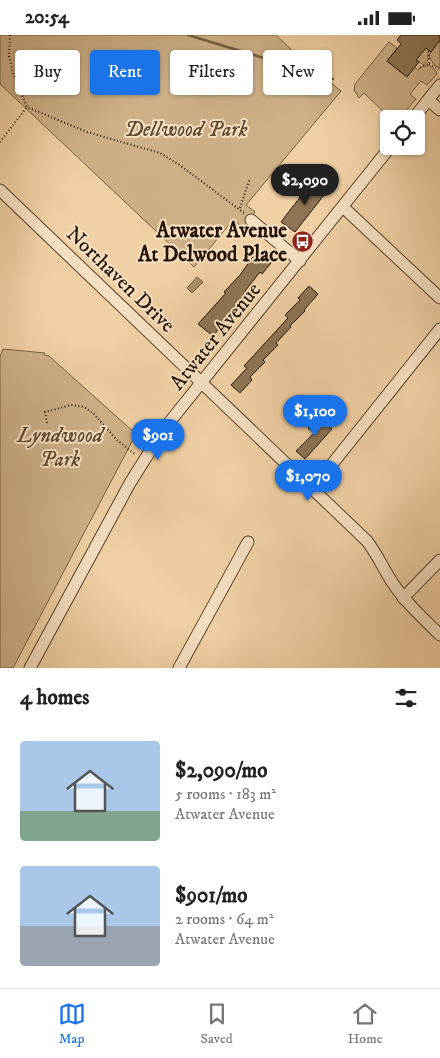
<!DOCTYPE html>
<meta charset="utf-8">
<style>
body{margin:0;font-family:"IM FELL DW Pica",serif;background:#f6f6f6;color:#222;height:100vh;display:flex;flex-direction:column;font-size:19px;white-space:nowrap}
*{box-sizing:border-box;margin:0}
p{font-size:16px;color:#767676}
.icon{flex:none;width:28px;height:28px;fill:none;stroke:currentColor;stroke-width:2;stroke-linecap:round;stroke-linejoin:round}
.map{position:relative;height:633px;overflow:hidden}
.drawer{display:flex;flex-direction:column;background:#fff;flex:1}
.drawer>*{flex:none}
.hud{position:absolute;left:15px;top:15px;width:410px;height:45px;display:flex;gap:10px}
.tools{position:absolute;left:380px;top:75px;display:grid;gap:10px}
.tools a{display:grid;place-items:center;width:45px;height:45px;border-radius:5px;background:#fff;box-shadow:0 1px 4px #0004;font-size:25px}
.price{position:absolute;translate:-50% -42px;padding:0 11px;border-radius:18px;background:#1a73e8;color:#fff;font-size:16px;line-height:32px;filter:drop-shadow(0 1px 2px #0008)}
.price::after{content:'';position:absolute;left:50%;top:30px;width:15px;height:11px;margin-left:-8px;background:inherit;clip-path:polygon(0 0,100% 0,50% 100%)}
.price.selected{background:#222;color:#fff}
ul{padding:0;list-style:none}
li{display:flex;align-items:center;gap:15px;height:125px;padding:0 20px}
li span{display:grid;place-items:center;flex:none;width:140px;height:100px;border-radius:5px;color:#555}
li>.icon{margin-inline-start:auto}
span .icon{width:60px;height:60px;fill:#fffc;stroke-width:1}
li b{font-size:21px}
h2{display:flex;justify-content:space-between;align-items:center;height:60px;padding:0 20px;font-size:21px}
.pill{padding:0 18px;border-radius:5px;background:#fff;box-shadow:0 1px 4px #0004;font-size:18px;line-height:45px}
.pill.selected{background:#1a73e8;color:#fff}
.status{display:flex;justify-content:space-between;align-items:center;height:35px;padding:0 25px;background:#fff;direction:ltr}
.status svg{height:14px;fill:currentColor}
.tabs{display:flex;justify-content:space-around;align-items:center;height:70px;border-top:1px solid #e0e0e0;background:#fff;font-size:14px;color:#767676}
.tabs a{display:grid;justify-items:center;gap:2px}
.tabs .selected{color:#1a73e8}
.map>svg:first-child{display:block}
.green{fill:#ceb087;stroke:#786244}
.water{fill:#aa906c;stroke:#735e41}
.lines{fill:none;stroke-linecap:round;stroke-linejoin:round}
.stream{stroke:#735e41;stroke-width:2.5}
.building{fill:#8d7555;stroke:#211301}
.minor-casing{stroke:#55422a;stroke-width:13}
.path{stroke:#211301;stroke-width:2;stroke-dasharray:1 2.5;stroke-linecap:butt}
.minor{stroke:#f6e0c3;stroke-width:11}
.labels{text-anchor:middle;stroke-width:4;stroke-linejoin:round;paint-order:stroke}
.park-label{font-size:21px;font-style:italic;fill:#5e4a30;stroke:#f6e0c3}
.poi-label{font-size:21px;font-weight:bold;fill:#211301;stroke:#f6e0c3;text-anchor:end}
.street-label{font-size:21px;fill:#211301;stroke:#f6e0c3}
</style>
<div class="status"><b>20:54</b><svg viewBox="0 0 49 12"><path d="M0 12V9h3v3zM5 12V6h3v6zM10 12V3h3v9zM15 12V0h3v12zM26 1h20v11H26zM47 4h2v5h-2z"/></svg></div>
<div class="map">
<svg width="440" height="633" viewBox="0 0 440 633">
<rect width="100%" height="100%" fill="#f1d0a3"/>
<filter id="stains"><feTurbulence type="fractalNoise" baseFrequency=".004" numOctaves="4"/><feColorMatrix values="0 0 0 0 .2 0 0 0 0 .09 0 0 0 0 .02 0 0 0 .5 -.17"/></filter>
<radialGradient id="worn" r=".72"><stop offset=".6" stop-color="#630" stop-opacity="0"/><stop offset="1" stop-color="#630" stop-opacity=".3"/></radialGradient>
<g class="green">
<polygon points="0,0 276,0 295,18 341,56 246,170 255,177 244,193 233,185 194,232 0,49"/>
<polygon points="440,5 440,33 434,30 429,21 431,17"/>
<polygon points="389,7 397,13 387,26 407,42 414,32 418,35 419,33 429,30 436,36 437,39 427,50 421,46 410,59 416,64 399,84 391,84 364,58 359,63 354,55 355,49"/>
<polygon points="426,13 428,14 428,25 424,30 416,25"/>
<polygon points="3,314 45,318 44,320 49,321 136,399 13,633 0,633 0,322"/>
</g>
<polygon class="water" points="197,242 203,247 192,258 187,253"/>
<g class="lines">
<polyline class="stream" points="188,0 333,44"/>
</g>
<g class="building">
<polygon points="401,0 440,0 440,5 431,17 426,13 416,25 419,27 407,42 387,26 401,9 397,5"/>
<polygon points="314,144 328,155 295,197 281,187"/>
<polygon points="257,216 271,228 262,239 260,237 245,256 248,259 213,301 198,289 226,258 224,257 240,240"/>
<polygon points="309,251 318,259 304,275 305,276 290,291 291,292 276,308 278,310 263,325 265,327 250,342 252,345 240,358 231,350 247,333 244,331 288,283 285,280 300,265 298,263"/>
<polygon points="320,382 332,394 305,424 296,416 314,398 308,393"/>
</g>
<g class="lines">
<defs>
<g id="minor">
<polyline points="428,65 440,75"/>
<polyline points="413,84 440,50"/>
<path d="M0 155 367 506C377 519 383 533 392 547 405 567 423 583 440 600"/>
<polyline points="343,172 440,263"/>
<polyline points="251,185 300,226"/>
<polyline points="313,453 440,294"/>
<polyline points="403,563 440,525"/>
<polyline points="30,633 130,448 164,394 391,111"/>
<polyline points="179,633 248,507"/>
</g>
</defs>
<use href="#minor" class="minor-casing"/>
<g class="path">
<polyline points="10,0 9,21 13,38 27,72 87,97 160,118 181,131 244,178"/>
<polyline points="429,29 440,35"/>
<polyline points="420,32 429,29 429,15"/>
<polyline points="283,43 290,27"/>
<polyline points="0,107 27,72"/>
<polyline points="240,173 250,143"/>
<polyline points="47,388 45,377 71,370 84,372 93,378 117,405 136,420"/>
</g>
<use href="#minor" class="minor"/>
</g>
<defs>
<symbol id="bus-disc" viewBox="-11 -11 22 22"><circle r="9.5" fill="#8f2418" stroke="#f6e0c3"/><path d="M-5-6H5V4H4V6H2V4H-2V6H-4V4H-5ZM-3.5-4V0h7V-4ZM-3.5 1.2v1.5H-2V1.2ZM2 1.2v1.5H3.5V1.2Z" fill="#fff"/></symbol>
</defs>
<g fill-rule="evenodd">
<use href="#bus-disc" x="290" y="194" width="25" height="25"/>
</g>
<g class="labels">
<g class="park-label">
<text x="186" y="101">Dellwood Park</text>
<text x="60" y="407">Lyndwood<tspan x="60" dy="24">Park</tspan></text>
</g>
<g class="poi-label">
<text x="287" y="202">Atwater Avenue<tspan x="287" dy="24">At Delwood Place</tspan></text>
</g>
<g class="street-label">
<text transform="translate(121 244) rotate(44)" y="7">Northaven Drive</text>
<text transform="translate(215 301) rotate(-51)" y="7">Atwater Avenue</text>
</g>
</g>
<rect width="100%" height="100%" filter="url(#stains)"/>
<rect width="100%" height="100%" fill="url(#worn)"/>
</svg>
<div class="tools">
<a><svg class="icon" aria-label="locate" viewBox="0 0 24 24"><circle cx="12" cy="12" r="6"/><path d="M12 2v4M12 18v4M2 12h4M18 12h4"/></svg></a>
</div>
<b class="price selected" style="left:305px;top:171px">$2,090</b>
<b class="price" style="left:315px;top:402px">$1,100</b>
<b class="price" style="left:158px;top:426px">$901</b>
<b class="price" style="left:308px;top:467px">$1,070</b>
<div class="hud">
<a class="pill">Buy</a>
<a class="pill selected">Rent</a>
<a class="pill">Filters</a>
<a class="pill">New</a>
</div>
</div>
<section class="drawer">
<h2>4 homes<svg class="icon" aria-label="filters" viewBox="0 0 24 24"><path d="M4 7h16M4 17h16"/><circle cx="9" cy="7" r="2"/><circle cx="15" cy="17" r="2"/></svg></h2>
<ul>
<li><span style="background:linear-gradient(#a9c7e8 70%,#7fa58c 0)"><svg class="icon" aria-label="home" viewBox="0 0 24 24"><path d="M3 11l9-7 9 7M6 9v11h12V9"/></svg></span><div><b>$2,090/mo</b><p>5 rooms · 183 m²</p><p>Atwater Avenue</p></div></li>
<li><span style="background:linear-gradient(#a9c7e8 60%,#9aa5b1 0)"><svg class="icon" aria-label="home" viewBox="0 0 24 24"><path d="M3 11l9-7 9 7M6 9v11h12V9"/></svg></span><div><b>$901/mo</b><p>2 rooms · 64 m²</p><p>Atwater Avenue</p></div></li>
</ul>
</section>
<nav class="tabs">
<a class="selected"><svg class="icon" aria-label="map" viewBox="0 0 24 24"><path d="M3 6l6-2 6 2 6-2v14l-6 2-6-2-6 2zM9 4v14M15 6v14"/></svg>Map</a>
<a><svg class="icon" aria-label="saved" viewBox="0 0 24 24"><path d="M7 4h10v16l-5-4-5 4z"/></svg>Saved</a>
<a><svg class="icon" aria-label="home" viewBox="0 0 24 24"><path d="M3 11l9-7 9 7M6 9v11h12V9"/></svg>Home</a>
</nav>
